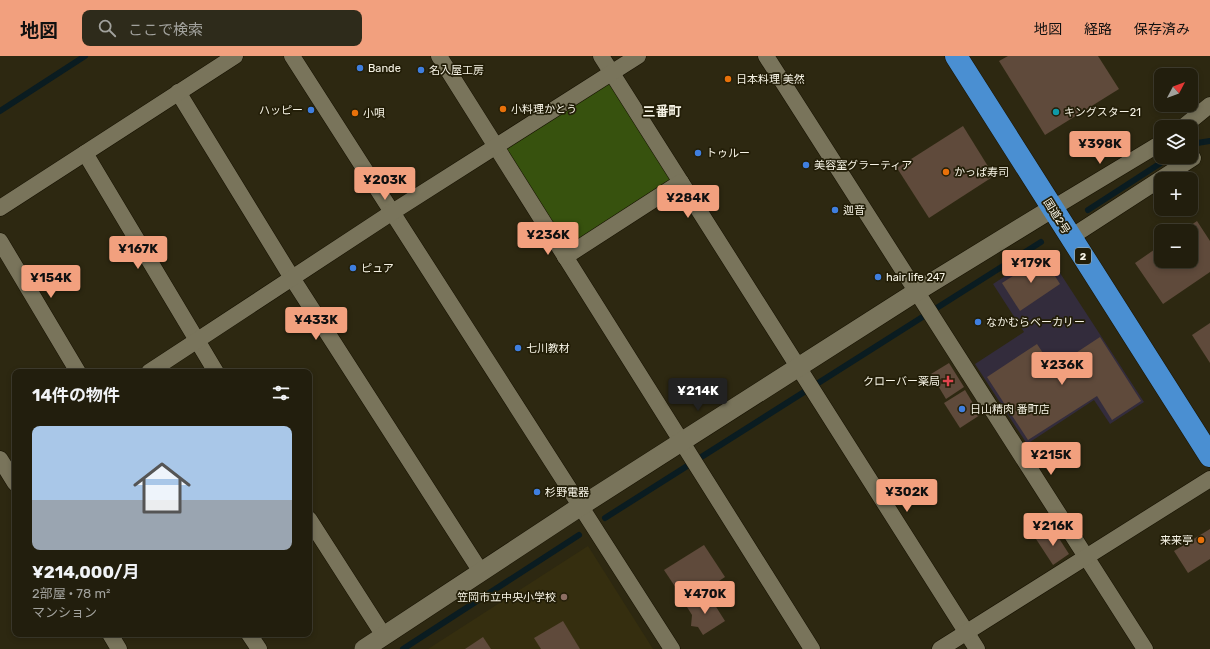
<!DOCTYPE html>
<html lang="ja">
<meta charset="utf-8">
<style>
body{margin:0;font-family:Rubik,"Noto Sans JP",sans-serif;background:#2e2b1b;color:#f1f3f6;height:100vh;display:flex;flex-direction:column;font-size:15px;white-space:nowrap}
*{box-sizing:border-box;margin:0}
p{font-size:13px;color:#a2a29d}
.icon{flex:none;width:22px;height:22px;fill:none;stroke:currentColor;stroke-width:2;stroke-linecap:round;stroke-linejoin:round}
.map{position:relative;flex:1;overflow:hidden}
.details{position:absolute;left:12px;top:313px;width:300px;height:268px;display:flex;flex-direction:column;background:#221e0d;border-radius:8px;box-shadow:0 2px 6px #0003,0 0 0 1px #3f3c2e}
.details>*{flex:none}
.needle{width:26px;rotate:49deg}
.fabs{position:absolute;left:1154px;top:12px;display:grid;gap:8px}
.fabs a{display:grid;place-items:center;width:44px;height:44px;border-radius:8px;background:#221e0d;box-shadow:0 2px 6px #0003,0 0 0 1px #3f3c2e;font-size:20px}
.price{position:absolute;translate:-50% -34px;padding:0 9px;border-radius:4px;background:#f2a07e;color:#111;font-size:13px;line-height:26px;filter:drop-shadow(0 1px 2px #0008)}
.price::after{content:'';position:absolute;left:50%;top:24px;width:12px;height:9px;margin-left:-6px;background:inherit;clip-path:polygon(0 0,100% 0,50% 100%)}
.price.on{background:#222;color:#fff}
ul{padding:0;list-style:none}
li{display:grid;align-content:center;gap:8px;height:212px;padding:0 20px}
li span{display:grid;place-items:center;height:124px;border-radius:8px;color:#555}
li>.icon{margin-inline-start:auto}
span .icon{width:72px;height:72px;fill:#fffc;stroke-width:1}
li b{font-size:17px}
h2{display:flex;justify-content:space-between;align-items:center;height:48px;padding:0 20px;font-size:17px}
header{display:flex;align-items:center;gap:24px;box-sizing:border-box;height:56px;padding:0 20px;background:#f2a07e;color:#111}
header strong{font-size:19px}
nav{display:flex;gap:22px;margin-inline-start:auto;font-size:14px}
.search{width:280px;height:36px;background:#2e2b1b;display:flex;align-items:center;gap:10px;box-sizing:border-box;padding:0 14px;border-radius:8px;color:#a2a29d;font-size:15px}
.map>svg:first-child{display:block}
.built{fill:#352e0f}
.medical{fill:#332c3c}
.green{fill:#37520e}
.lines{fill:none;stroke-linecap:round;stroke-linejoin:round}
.stream{stroke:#0a1c21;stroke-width:6}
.building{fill:#5f4a3b}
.minor-casing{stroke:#161100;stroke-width:17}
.tertiary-casing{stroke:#161100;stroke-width:20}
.trunk-casing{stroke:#161100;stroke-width:23}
.minor{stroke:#79745b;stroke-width:16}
.tertiary{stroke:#79745b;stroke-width:19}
.trunk{stroke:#4a8fd2;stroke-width:22}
.shop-dot{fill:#3f7fe0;stroke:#231e08;stroke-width:1.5}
.food-dot{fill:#e8710a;stroke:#231e08;stroke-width:1.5}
.culture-dot{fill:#0f9aa8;stroke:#231e08;stroke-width:1.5}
.health-dot{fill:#e0444e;stroke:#231e08;stroke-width:1.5}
.education-dot{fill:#8d6e63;stroke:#231e08;stroke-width:1.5}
.labels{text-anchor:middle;stroke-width:3.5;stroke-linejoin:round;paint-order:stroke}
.shield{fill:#231e08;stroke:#b7b4a3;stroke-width:1}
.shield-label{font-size:10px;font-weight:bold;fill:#f7f4e6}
.poi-label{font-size:11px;fill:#f7f4e6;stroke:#231e08;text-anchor:start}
.street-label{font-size:11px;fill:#f7f4e6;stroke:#231e08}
.quarter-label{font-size:13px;font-weight:bold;fill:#f7f4e6;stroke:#231e08}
</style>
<header>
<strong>地図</strong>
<div class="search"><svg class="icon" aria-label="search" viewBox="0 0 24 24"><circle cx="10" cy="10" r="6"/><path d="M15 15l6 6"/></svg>ここで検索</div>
<nav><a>地図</a><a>経路</a><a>保存済み</a></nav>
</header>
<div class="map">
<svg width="1210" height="593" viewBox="0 0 1210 593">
<rect width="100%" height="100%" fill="#2d2811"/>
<polygon class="built" points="588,490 653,593 428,593"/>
<polygon class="medical" points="1045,194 1144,346 1110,368 1094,344 1027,388 975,308 1024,276 993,228"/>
<polygon class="green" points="612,17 681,126 565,201 496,92"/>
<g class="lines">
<g class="stream">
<polyline points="0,55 85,0"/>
<polyline points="1191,88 1210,85"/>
<polyline points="1088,154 1170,101"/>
<polyline points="605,462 1041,186"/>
<polyline points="403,593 579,479"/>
</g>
</g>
<g class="building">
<polygon points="1008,0 1098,0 1119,33 1045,79 999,5"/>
<polygon points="963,70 994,120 929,162 897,112"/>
<polygon points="1197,165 1210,185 1210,216 1163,248 1135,207 1161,189 1161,205 1191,205 1191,175 1182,175"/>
<polygon points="1043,201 1060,228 1020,255 1002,227"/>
<polygon points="1210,267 1210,307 1192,279"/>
<polygon points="1100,281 1141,345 1112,364 1097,340 1028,384 987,321 1037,288 1053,312"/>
<polygon points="949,307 964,331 946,343 931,318"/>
<polygon points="965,334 980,359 960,372 944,347"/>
<polygon points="1053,473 1069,498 1053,509 1036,483"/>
<polygon points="1210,473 1210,503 1188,517 1174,495"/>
<polygon points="704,489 725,521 686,547 664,514"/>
<polygon points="708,538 725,565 703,579 698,571 691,570 692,559 687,551"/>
<polygon points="563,565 580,593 541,593 534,582"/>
<polygon points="483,581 491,593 465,593"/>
</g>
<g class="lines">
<defs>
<g id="minor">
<polyline points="292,0 672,593"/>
<polyline points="439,0 812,593"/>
<polyline points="601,0 977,593"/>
<polyline points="766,0 1145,593"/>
<polyline points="178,36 292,222 481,516"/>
<polyline points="1183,71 1210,49"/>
<polyline points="85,97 216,316"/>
<polyline points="0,152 235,0"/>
<polyline points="1053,152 1161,87"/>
<polyline points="1071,181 1193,102"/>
<polyline points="0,185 78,316"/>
<polyline points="565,201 681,126"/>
<polyline points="149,316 391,157 638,0"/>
<polyline points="0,403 15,427"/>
<polyline points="309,463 384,580"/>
<polyline points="110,578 119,593"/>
<polyline points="249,578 259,593"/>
<polyline points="940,593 1210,423"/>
</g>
<polyline id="tertiary" points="364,593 581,450 916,236 1053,152"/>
<polyline id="trunk" points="956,0 1210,400"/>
</defs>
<use href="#minor" class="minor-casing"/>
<use href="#tertiary" class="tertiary-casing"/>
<use href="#trunk" class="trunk-casing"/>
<use href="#minor" class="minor"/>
<use href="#tertiary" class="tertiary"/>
<use href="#trunk" class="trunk"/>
</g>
<g class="shop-dot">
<circle cx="360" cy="12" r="4"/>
<circle cx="421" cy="14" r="4"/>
<circle cx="311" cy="54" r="4"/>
<circle cx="698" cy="97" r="4"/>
<circle cx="806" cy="109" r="4"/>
<circle cx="835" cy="154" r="4"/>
<circle cx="353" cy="212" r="4"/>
<circle cx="878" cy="221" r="4"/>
<circle cx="978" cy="266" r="4"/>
<circle cx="518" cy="292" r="4"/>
<circle cx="962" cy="353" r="4"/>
<circle cx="537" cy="436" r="4"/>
</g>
<g class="food-dot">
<circle cx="728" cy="23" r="4"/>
<circle cx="503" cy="53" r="4"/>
<circle cx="355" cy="57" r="4"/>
<circle cx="946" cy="116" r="4"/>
<circle cx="1201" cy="484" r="4"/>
</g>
<circle class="culture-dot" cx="1056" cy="56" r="4"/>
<path class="health-dot" d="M946 319h4v4h4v4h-4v4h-4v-4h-4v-4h4z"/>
<circle class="education-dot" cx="564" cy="541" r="4"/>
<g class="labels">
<rect class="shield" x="1075" y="192" width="16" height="16" rx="3"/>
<g class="shield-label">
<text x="1083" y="204">2</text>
</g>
<g class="poi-label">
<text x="368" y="16">Bande</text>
<text x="429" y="18">名入屋工房</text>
<text x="736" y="27">日本料理 美然</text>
<text x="511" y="57">小料理かとう</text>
<text x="303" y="58" text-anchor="end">ハッピー</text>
<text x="1064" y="60">キングスター21</text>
<text x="363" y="61">小唄</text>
<text x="706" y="101">トゥルー</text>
<text x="814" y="113">美容室グラーティア</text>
<text x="954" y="120">かっぱ寿司</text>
<text x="843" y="158">迦音</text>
<text x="361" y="216">ピュア</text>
<text x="886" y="225">hair life 247</text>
<text x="986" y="270">なかむらベーカリー</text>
<text x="526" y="296">七川教材</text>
<text x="940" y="329" text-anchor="end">クローバー薬局</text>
<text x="970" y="357">日山精肉 番町店</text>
<text x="545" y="440">杉野電器</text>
<text x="1193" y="488" text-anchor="end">来来亭</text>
<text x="556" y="545" text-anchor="end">笠岡市立中央小学校</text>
</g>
<g class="street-label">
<text transform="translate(1057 160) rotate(58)" y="4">国道2号</text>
</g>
<g class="quarter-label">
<text x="662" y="60">三番町</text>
</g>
</g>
</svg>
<div class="fabs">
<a><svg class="needle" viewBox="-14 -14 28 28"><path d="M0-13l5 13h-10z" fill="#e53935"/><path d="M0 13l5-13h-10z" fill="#a2a29d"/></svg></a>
<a><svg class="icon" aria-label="layers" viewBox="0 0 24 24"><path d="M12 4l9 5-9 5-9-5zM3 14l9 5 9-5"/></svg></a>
<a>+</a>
<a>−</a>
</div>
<b class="price" style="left:1100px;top:109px">¥398K</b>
<b class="price" style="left:385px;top:145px">¥203K</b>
<b class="price" style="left:688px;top:163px">¥284K</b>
<b class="price" style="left:548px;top:200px">¥236K</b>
<b class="price" style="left:138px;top:214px">¥167K</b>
<b class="price" style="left:1031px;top:228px">¥179K</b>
<b class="price" style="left:51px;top:243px">¥154K</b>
<b class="price" style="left:316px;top:285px">¥433K</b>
<b class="price" style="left:1062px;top:330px">¥236K</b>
<b class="price on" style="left:698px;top:356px">¥214K</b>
<b class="price" style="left:1051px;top:420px">¥215K</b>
<b class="price" style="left:907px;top:457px">¥302K</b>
<b class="price" style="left:1053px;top:491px">¥216K</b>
<b class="price" style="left:705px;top:559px">¥470K</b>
<section class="details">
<h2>14件の物件<svg class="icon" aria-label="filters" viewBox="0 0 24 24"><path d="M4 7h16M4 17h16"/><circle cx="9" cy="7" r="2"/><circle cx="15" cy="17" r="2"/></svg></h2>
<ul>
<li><span style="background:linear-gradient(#a9c7e8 60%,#9aa5b1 0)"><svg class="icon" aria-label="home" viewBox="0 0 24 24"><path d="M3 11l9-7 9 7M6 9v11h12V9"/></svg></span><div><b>¥214,000/月</b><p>2部屋 · 78 m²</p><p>マンション</p></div></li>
</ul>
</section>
</div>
